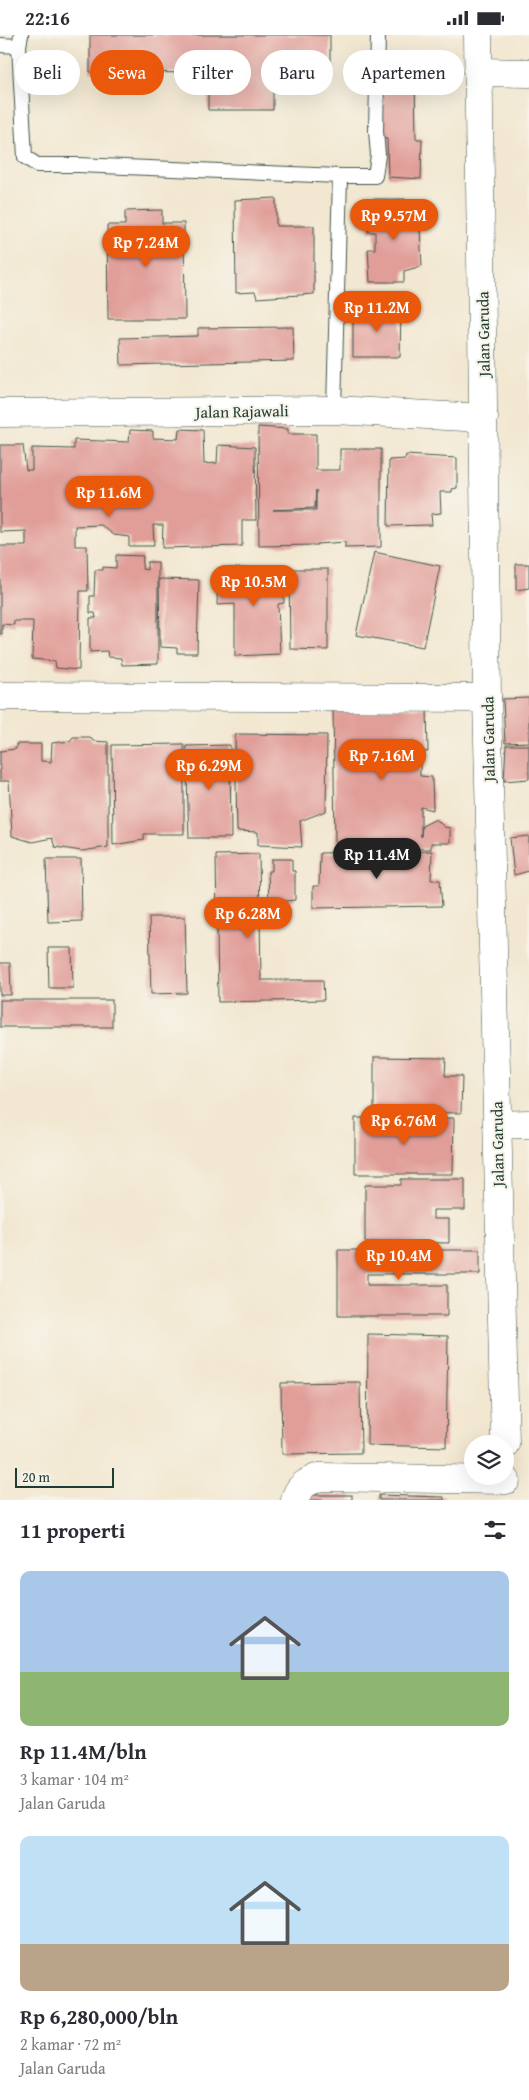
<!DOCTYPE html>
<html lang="id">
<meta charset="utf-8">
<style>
body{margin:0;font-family:"Gentium Book Plus",serif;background:#f7f7f7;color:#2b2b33;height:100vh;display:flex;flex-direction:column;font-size:19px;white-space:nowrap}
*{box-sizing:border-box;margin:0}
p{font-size:16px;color:#7c7c81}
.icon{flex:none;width:28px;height:28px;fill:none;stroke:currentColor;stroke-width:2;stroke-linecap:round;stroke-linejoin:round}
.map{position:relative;height:1465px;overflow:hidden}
.sheet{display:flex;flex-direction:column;background:#fff;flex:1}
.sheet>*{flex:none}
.banner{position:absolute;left:15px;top:15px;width:500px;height:45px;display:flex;gap:10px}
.tools{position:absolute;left:464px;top:1400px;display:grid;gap:10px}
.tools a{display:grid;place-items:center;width:50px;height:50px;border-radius:50%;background:#fff;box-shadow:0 5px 20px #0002;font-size:25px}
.scale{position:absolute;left:15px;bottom:12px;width:99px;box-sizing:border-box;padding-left:5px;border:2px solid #1f3d34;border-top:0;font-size:14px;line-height:18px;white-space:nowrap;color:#1f3d34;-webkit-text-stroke:4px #f7f3e8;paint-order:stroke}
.price{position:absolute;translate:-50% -42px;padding:0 11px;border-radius:18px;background:#ea580c;color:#fff;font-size:16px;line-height:32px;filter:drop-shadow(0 1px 2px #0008)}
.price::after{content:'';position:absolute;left:50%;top:30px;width:15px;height:11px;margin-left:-8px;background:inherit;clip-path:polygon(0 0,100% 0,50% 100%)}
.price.on{background:#222;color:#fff}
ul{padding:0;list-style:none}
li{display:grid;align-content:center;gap:10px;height:265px;padding:0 20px}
li span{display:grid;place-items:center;height:155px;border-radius:10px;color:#555}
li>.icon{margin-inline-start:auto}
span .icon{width:90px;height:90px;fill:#fffc;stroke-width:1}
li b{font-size:21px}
h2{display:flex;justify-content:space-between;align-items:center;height:60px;padding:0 20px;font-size:21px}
.pill{padding:0 18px;border-radius:22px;background:#fff;box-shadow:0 5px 20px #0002;font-size:18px;line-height:45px}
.pill.on{background:#ea580c;color:#fff}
.status{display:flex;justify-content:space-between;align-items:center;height:35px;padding:0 25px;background:#fff;direction:ltr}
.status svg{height:14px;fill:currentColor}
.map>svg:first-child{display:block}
.building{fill:#e19e99;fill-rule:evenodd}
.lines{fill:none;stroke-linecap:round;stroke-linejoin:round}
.lane-casing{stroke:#3f564b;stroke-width:16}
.street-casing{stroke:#3f564b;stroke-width:29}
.lane{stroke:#fff;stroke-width:14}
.street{stroke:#fff;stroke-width:28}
.labels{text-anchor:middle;stroke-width:4;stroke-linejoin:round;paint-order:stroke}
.street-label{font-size:16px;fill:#1f3d34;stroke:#f7f3e8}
</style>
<div class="status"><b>22:16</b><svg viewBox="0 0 49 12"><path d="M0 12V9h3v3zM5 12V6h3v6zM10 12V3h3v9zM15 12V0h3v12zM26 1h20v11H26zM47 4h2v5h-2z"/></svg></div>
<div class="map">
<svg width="529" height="1465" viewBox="0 0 529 1465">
<rect width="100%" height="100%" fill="#f7f3e8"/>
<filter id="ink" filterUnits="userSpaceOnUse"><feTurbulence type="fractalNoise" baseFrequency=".02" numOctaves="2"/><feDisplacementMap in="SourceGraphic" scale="10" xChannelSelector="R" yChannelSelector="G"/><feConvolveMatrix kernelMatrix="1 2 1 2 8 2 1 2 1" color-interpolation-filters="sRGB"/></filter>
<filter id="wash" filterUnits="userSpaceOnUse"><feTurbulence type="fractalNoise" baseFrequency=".0096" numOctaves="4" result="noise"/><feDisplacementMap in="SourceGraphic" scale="20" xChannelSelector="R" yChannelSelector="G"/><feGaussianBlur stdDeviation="1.12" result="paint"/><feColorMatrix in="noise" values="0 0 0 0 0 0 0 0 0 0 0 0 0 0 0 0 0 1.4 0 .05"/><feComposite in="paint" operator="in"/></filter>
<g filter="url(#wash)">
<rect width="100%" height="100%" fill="#f2e7d0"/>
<g id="blocks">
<g class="building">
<polygon points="90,0 330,0 330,39 273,38 273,75 208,75 208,38 90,37"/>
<polygon points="415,42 416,104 422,104 421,144 388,142 387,104 383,103 382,43"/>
<polygon points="276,163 276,191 314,191 314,259 257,263 255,257 236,258 235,165"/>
<polygon points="371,164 405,164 407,176 419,177 422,231 404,236 404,247 370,247 368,214 375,214 375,197 368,197"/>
<polygon points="162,175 162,188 184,188 185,284 108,284 107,190 125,190 125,176"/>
<polygon points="353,275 401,275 400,322 353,322"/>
<polygon points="293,292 294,326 121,330 120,303 198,301 198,293"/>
<path d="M258 392 288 394V399H316V435H340V414H381V512L345 513V507L317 509V510L259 511ZM316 455V475H273L315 473Z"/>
<polygon points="179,394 203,395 204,429 217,428 218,410 255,412 256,485 242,485 242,511 162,513 163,490 153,490 154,511 129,511 129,502 114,500 101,490 75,491 75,511 87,511 88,556 80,556 79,635 56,633 55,626 32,624 33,586 14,586 14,590 2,589 2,599 0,599 0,511 26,511 26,496 0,497 0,410 23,410 26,435 32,435 32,413 74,414 74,405 129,407 130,395 153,396 153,403 178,404"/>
<polygon points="406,420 457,423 457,453 452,454 452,457 440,457 441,478 431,479 432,490 388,491 389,425 405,424"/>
<polygon points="374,517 440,531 423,612 356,600"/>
<polygon points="116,520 143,521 142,534 147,535 147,527 158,527 158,629 122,630 121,623 108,622 107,616 90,617 90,583 96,583 95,578 90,578 90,561 94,561 95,535 103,535 103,532 116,533"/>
<polygon points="516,529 529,529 529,553 516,555"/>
<polygon points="218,533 283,533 284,568 278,569 280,619 235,621 235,569 217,570"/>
<polygon points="289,534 328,534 328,615 290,614"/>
<polygon points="159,544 199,545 197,618 177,618 177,613 160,612"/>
<polygon points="529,663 529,707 505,708 503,664"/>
<polygon points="333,673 427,673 428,717 421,716 422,721 399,721 399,714 360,714 360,726 420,728 420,741 432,742 433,775 421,772 421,802 422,791 436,784 444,792 450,793 450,808 431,808 431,814 346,813 345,807 335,807"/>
<polygon points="235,699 327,700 326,776 300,786 302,812 258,810 258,797 237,796"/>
<polygon points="73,702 90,702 93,706 108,707 108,812 82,816 55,812 52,803 32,807 12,801 9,746 0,746 0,716 16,714 16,709 41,709 41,726 51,727 52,708 70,706"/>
<polygon points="184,709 184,799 144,799 144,805 113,810 112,710"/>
<polygon points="230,710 231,803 189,803 186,711"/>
<polygon points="506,710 529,710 529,744 504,746"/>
<polygon points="529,801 529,836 514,840 510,803"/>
<polygon points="432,816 431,845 440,845 442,871 313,873 313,851 319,851 320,818"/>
<polygon points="259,819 261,945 323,945 324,965 218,967 216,820"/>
<polygon points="46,824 81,824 82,886 48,887"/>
<polygon points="272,824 292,824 292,836 295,836 295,865 269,868 268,836 272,836"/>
<polygon points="149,882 185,882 187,958 151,959"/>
<polygon points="48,913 72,913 73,953 49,953"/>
<polygon points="0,928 10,928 11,960 0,960"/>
<rect x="0" y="965" width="112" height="27"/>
<polygon points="374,1022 446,1023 445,1041 462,1041 461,1078 374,1077"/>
<polygon points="355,1083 454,1083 453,1139 355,1139"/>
<polygon points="401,1144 465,1144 465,1175 433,1175 433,1184 449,1184 449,1208 365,1207 365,1150 401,1150"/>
<polygon points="338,1215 480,1215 480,1239 367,1239 367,1250 447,1250 447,1281 338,1281"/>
<polygon points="368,1299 448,1301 446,1412 367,1410"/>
<polygon points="360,1347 361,1418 282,1419 281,1348"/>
<rect x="304" y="1460" width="48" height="5"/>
<polygon points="379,1460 444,1462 444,1465 379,1465"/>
</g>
</g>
</g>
<g filter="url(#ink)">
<use href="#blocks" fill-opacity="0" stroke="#3f564b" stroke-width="1"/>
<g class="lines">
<defs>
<g id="lane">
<polyline points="21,0 19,11 25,122 37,130 78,130 340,141 375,141 378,120 376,96 378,0"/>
<polyline points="0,10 19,11"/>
<polyline points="334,375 340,141"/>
</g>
<g id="street">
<polyline points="478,0 487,663 505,1409"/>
<polyline points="478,37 529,38"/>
<polyline points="0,378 334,375 484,383"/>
<polyline points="0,661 487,663"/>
<polyline points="497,1090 529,1089"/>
<path d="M295 1465C298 1451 307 1447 319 1442L506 1445"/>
</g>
</defs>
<use href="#lane" class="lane-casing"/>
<use href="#street" class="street-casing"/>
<use href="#lane" class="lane"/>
<use href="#street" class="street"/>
</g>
</g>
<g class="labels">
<g class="street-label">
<text transform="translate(483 299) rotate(-91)" y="6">Jalan Garuda</text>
<text transform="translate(242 376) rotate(-1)" y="6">Jalan Rajawali</text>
<text transform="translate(488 704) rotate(-91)" y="6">Jalan Garuda</text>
<text transform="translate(497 1109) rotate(-91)" y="6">Jalan Garuda</text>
</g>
</g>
</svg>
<div class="tools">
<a><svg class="icon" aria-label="layers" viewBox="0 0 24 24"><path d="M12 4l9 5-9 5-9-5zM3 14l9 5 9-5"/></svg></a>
</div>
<div class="scale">20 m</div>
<b class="price" style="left:394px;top:206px">Rp 9.57M</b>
<b class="price" style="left:146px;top:233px">Rp 7.24M</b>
<b class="price" style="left:377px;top:298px">Rp 11.2M</b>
<b class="price" style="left:109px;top:483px">Rp 11.6M</b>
<b class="price" style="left:254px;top:572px">Rp 10.5M</b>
<b class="price" style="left:382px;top:746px">Rp 7.16M</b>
<b class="price" style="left:209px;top:756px">Rp 6.29M</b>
<b class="price on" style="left:377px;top:845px">Rp 11.4M</b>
<b class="price" style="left:248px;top:904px">Rp 6.28M</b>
<b class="price" style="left:404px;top:1111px">Rp 6.76M</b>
<b class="price" style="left:399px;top:1246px">Rp 10.4M</b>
<div class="banner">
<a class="pill">Beli</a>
<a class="pill on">Sewa</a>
<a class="pill">Filter</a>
<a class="pill">Baru</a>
<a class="pill">Apartemen</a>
</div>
</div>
<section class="sheet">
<h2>11 properti<svg class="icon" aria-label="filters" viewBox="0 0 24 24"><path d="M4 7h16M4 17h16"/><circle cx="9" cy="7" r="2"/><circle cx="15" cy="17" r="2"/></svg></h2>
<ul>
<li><span style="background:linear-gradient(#a9c7e8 65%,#8fb573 0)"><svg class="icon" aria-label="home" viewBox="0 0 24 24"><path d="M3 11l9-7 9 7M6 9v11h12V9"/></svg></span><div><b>Rp 11.4M/bln</b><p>3 kamar · 104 m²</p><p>Jalan Garuda</p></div></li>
<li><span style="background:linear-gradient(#bfe0f5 70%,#b9a48a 0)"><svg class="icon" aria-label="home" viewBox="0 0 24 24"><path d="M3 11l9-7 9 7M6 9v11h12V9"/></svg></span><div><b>Rp 6,280,000/bln</b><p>2 kamar · 72 m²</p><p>Jalan Garuda</p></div></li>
</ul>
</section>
